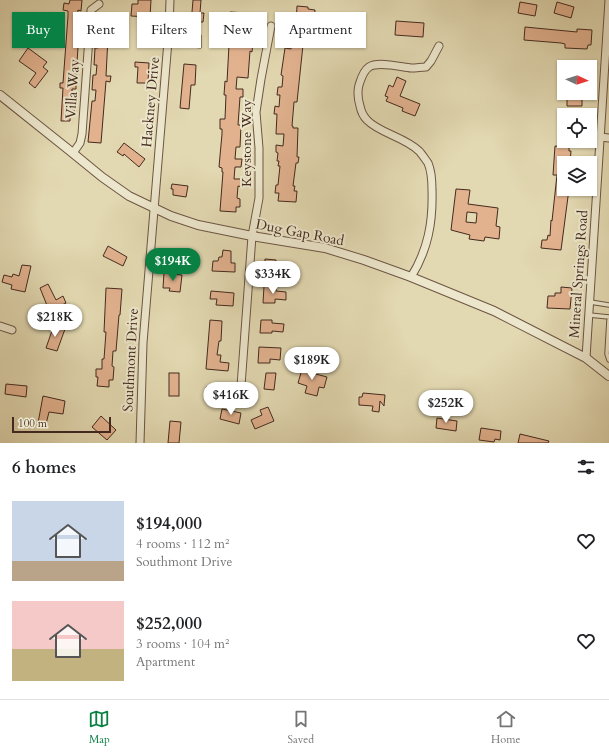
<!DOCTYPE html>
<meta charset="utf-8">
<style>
body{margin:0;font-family:Cardo,serif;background:#f2f2f2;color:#202124;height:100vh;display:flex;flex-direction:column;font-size:15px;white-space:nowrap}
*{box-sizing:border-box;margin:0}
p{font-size:13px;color:#757577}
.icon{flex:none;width:22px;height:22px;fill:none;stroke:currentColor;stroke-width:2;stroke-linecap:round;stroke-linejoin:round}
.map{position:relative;height:443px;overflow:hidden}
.details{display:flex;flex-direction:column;background:#fff;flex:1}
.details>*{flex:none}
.hud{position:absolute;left:12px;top:12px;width:400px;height:36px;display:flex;gap:8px}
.needle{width:26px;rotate:94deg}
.controls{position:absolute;left:557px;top:60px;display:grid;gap:8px}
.controls a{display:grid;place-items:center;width:40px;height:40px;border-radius:0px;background:#fff;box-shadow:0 1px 3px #0004;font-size:20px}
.scale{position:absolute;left:12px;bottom:10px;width:99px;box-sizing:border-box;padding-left:4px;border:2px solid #442a1e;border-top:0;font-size:11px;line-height:14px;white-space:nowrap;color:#442a1e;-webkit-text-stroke:3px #ece6cc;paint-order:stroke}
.price{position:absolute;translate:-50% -34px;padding:0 9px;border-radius:14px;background:#fff;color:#222;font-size:13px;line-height:26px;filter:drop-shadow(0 1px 2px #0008)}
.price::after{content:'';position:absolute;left:50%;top:24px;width:12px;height:9px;margin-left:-6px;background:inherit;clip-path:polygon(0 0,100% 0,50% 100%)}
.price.active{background:#0b8043;color:#fff}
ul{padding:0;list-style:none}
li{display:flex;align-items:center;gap:12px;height:100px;padding:0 12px}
li span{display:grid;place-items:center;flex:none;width:112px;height:80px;border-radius:0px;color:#555}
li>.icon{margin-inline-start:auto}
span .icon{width:48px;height:48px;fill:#fffc;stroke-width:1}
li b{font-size:17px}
h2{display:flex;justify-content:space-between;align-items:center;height:48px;padding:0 12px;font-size:17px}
.tag{padding:0 14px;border-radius:0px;background:#fff;box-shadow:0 1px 3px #0004;font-size:14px;line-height:36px}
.tag.active{background:#0b8043;color:#fff}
.dock{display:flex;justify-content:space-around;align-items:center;height:56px;border-top:1px solid #e0e0e0;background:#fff;font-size:11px;color:#757577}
.dock a{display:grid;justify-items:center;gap:2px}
.dock .active{color:#0b8043}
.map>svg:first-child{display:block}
.building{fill:#e2b28f;stroke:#442a1e;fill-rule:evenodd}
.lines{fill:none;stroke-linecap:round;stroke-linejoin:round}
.service-casing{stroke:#6c5643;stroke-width:5.5}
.minor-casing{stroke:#6c5643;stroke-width:9}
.tertiary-casing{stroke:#6c5643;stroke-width:10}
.service{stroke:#ece6cc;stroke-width:3.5}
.minor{stroke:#ece6cc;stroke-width:7}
.tertiary{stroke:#ece6cc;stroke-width:8}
.labels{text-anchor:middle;stroke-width:4;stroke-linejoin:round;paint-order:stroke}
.street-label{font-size:14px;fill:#442a1e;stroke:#ece6cc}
</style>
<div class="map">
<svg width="609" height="443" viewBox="0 0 609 443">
<rect width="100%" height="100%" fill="#e2d8b1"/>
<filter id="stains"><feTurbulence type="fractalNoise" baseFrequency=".005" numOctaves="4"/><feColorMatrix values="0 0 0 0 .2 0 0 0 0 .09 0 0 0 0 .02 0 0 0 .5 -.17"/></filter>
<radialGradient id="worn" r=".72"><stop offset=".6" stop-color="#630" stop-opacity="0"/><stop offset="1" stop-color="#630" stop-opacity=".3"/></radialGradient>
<g class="building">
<polygon points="70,0 82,0 81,11 78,10 77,21 81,22 79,37 76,37 75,47 78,47 77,63 74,62 73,73 76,73 76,89 72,89 72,99 75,99 74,115 70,115 70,121 61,121 63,88 60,88 60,83 63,83 68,16 68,11 63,10 64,3 69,4"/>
<polygon points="138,0 151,0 150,17 131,16 132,4 138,4"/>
<polygon points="193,0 201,0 200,13 204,13 203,22 200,22 200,25 191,24"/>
<polygon points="520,2 537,5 535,16 518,13"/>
<polygon points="557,2 574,7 571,18 554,13"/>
<polygon points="297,6 308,7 308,9 315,10 312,46 303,45 297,102 294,102 292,126 293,126 293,128 298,128 297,157 299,157 298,163 296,163 293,186 295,186 294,191 297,191 296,202 278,201 279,193 275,193 276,185 278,185 280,166 278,166 279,161 277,161 278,153 276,152 276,145 283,146 284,134 276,134 277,114 274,114 275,106 279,107 280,95 277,95 278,87 282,87 283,76 281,75 285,48 291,49 292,41 295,41"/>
<polygon points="230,12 247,13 247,21 242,21 241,39 253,40 252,52 250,51 248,78 237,77 236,89 243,89 243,97 240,97 238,125 241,125 240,147 236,147 235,159 242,159 241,167 235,167 234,179 242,179 242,187 238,186 237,198 240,199 240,207 236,207 236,212 220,211 223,172 222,172 222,168 219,167 222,134 222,129 220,129 220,119 225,119 226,95 224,95 225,81 227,82 229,45 234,46 235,31 229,31"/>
<polygon points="101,17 109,18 106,76 111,76 110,82 106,81 101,143 88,142 92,101 95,101 96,90 92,90 93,75 96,75 97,65 94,65 95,48 98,48 99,39 96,38 97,22 100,23"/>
<polygon points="396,21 424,23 423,37 395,35"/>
<polygon points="525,27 577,32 577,29 592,30 591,45 588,45 587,49 565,48 565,44 561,43 524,40"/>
<polygon points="193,34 201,35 201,48 192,47"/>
<polygon points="28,48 47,62 43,67 48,71 35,88 29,83 36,73 19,61"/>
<polygon points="135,62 149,63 148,83 137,83 138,67 135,67"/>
<polygon points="184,64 196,65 195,85 191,85 189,109 180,108"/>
<polygon points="560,67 564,67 564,84 559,84"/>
<polygon points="397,77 406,81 400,96 420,104 415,116 402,111 403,108 386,101 388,97 385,96 389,85 393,87"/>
<polygon points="567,96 582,97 582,106 567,106"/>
<polygon points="124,143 145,159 139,167 124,154 123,156 117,152"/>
<polygon points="555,146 569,147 569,151 571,151 570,163 564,163 564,189 569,189 561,250 541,248 542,240 547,240 548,235 550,236 551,220 552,221 557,175 553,175"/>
<polygon points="172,184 188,186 186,197 173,195 173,189 171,189"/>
<path d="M456 189 470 190 468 204 498 208 496 226 500 227 499 239 485 237 484 241 469 239 470 235 451 230ZM467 212 477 213 476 223 466 222Z"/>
<polygon points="108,246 127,257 123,266 103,256"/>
<polygon points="223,250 231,251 231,263 235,263 235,272 212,271 213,261 218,261 219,257 222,257"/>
<polygon points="265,259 276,260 276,266 288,267 288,275 265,274"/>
<polygon points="22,265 31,266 25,292 11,289 12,285 2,282 4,275 12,277 13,274 19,276"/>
<polygon points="164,273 182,275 180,292 169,291 170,288 163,288"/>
<polygon points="48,284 56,300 63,296 66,303 52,310 51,307 48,308 40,288"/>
<polygon points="264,286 276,287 276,291 286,292 286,300 275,299 275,303 263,303"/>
<polygon points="561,287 572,288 570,309 547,308 548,296 555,296 555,293 561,293"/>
<polygon points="106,288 122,289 120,315 119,315 116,351 113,351 112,366 114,367 113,380 109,380 109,387 97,386 98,377 96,377 96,369 102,369 102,359 104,359 106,332 104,332"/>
<polygon points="211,291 234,293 233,306 216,305 217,299 210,299"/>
<polygon points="210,320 222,321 221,341 219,341 217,355 221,355 220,362 229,363 228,371 206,369"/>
<polygon points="261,320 272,320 272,323 284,324 283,332 272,331 272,333 260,333"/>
<polygon points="54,325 65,329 57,351 46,348"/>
<polygon points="259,347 281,348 280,360 270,359 270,363 258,363"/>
<polygon points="303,366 313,369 312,373 327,377 324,388 319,387 317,396 305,393 307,386 298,383"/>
<rect x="169" y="373" width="10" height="23"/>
<polygon points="266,373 276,373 274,390 264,389"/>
<polygon points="217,383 223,399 211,403 206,387"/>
<polygon points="6,384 27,386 26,397 5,394"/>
<polygon points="363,393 385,395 384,406 380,401 379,412 372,411 373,406 359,405 359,397 362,397"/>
<polygon points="43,396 65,401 63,414 49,412 46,424 38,423"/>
<polygon points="268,407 274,421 255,429 251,420 262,415 260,410"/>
<polygon points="222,409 241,413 239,424 220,419"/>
<polygon points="101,416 116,430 107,440 92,427"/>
<polygon points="437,418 457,421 456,431 436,428"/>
<polygon points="170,421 181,422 179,443 168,443"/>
<polygon points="481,428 501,431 500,440 495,439 494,442 479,440"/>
<polygon points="520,434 549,441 548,443 518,443"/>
</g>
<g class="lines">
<defs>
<g id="service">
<polyline points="590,302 609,305"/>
<polyline points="589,315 609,317"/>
<polyline points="609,320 607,354 609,360"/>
</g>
<g id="minor">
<polyline points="600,137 609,138"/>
<polyline points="73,153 80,143 82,134 91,10 99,4"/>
<path d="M411 277C428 250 433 222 432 190 432 182 431 170 428 163 425 159 422 154 419 151 405 137 379 133 367 120 363 116 361 111 360 106 358 99 357 92 359 85 361 79 363 71 369 67 378 61 401 67 411 68 416 68 422 67 426 67L431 61 439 46"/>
<polyline points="0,326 12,330"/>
<polyline points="586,358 609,0"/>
<polyline points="241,386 252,236 259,198 259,148 256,112 261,79 271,26"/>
<polyline points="140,443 143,343 169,29 170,0"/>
</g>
<polyline id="tertiary" points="0,95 69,150 102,177 129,196 171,216 198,225 252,236 325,248 364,260 411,277 494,311 586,358 609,376"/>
</defs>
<use href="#service" class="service-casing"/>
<use href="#minor" class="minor-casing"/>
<use href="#tertiary" class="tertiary-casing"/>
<use href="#service" class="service"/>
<use href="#minor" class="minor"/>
<use href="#tertiary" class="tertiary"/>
</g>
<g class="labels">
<g class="street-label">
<text transform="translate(72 89) rotate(-86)" y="5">Villa Way</text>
<text transform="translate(150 102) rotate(-85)" y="5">Hackney Drive</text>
<text transform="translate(246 143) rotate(-90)" y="5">Keystone Way</text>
<text transform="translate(300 232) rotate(11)" y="5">Dug Gap Road</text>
<text transform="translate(578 274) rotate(-86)" y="5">Mineral Springs Road</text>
<text transform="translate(130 360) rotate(-87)" y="5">Southmont Drive</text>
</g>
</g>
<rect width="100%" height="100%" filter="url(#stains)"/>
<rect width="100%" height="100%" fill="url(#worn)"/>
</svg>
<div class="controls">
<a><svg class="needle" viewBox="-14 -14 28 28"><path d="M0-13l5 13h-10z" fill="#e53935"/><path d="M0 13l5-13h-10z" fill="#757577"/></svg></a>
<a><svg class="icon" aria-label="locate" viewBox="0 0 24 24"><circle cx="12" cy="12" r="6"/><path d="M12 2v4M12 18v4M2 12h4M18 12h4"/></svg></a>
<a><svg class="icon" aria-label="layers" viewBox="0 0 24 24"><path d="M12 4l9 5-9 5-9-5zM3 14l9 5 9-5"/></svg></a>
</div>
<div class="scale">100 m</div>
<b class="price active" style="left:173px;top:282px">$194K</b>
<b class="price" style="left:273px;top:295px">$334K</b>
<b class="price" style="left:55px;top:338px">$218K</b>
<b class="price" style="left:312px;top:381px">$189K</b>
<b class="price" style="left:231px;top:416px">$416K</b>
<b class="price" style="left:446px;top:424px">$252K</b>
<div class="hud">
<a class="tag active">Buy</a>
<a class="tag">Rent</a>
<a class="tag">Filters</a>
<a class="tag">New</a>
<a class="tag">Apartment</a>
</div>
</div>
<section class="details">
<h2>6 homes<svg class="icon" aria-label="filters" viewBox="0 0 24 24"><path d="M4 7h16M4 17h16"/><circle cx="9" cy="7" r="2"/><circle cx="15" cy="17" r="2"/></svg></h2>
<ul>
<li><span style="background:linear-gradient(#c9d6e8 75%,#b9a48a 0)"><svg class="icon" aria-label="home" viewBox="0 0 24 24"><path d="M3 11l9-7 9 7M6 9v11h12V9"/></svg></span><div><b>$194,000</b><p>4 rooms · 112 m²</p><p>Southmont Drive</p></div><svg class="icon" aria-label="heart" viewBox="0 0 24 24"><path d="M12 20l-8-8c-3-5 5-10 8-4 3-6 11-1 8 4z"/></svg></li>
<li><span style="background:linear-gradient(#f6c9c9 60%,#c2b280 0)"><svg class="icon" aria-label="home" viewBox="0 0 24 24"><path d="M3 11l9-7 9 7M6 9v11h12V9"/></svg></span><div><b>$252,000</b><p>3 rooms · 104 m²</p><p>Apartment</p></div><svg class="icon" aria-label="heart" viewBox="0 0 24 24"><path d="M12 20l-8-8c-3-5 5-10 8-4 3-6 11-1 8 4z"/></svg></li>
</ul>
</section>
<nav class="dock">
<a class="active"><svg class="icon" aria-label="map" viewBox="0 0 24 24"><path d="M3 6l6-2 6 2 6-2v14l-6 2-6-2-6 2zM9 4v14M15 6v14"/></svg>Map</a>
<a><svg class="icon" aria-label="saved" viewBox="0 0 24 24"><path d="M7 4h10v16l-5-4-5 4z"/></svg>Saved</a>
<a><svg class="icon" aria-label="home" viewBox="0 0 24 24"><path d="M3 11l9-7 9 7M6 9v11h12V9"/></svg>Home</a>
</nav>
